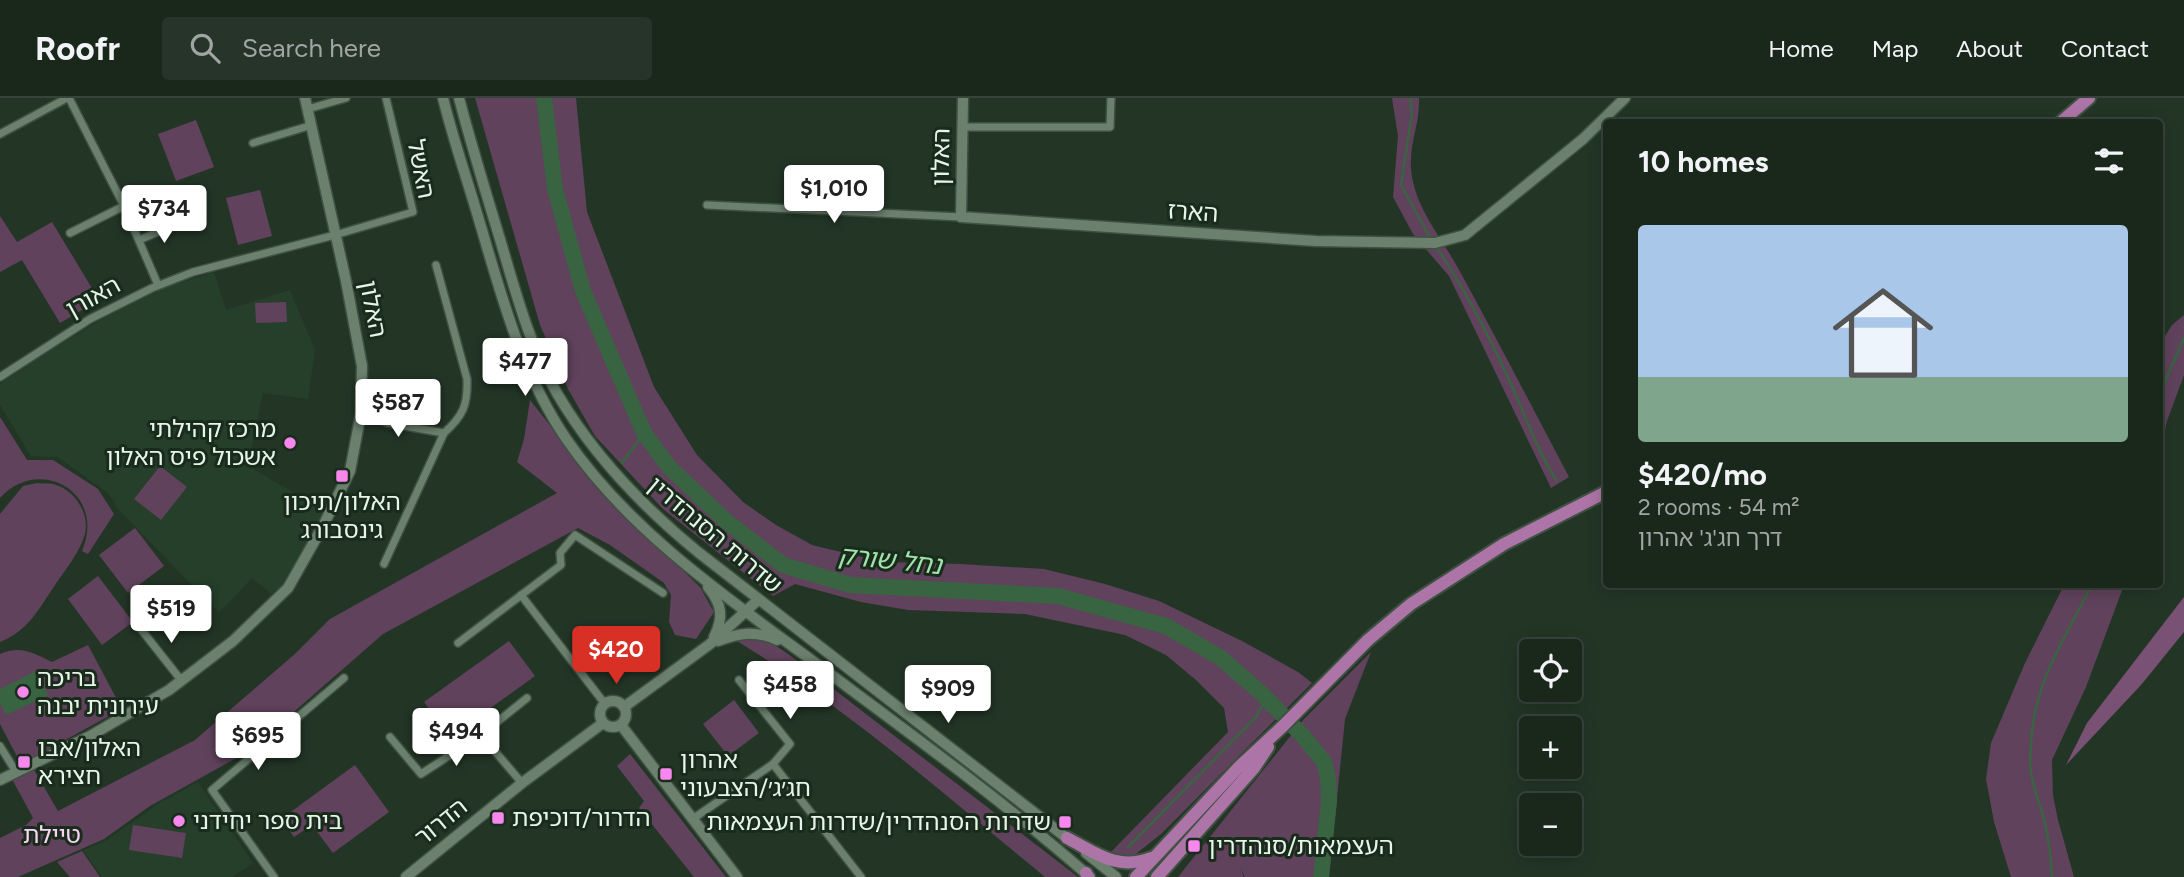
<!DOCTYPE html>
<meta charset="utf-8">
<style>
body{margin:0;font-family:Figtree,"Noto Sans Hebrew",sans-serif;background:#273429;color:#f1f3f6;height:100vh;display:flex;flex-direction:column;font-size:26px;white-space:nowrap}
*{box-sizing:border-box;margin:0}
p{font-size:23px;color:#9fa6a3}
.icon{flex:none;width:38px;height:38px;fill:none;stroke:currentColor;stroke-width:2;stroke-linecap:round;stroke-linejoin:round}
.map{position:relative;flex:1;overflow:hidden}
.panel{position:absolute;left:1603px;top:21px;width:560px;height:469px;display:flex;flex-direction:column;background:#1a281c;border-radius:7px;box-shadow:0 4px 18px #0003,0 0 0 2px #38443b}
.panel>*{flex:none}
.fabs{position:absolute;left:1519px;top:541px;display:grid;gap:14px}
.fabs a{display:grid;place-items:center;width:63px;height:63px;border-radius:7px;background:#1a281c;box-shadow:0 4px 18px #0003,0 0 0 2px #38443b;font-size:35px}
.price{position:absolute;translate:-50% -60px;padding:0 16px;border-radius:7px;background:#fff;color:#222;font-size:23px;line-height:46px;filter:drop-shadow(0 2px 4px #0008)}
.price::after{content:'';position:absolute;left:50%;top:42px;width:21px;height:16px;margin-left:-10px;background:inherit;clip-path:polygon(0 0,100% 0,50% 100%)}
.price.active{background:#d93025;color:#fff}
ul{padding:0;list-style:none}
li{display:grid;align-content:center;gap:14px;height:371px;padding:0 35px}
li+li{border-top:2px solid #38443b}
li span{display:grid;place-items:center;height:217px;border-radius:7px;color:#555}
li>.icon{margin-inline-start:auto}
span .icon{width:126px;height:126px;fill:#fffc;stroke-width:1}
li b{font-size:30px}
h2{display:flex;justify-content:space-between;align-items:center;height:84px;padding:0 35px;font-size:30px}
header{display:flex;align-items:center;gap:42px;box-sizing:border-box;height:98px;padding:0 35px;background:#1a281c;border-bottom:2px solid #38443b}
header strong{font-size:33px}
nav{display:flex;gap:38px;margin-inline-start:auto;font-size:24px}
.search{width:490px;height:63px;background:#273429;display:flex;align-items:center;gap:18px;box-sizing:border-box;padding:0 24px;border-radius:7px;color:#9fa6a3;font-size:26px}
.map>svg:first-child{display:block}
.built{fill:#253f2a}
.green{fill:#60425c}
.forest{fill:#795174}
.water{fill:#396441}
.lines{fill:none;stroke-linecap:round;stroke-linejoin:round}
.stream{stroke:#396441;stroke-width:2.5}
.river{stroke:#396441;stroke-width:16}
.street-casing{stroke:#405143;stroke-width:10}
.secondary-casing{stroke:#405143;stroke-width:13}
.highway-casing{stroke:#405143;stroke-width:16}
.street{stroke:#6b816e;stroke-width:7}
.secondary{stroke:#6b816e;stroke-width:10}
.highway{stroke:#ad75a7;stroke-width:12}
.poi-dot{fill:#f688ed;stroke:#192c1c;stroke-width:2.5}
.labels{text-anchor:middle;stroke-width:6;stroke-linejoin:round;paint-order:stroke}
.street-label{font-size:24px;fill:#e7f4e9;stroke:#192c1c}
.poi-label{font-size:24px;fill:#e7f4e9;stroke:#192c1c;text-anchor:start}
.park-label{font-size:24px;fill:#fbd3f5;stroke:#192c1c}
.water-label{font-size:26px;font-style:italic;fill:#a0e4ab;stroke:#192c1c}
</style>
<header>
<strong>Roofr</strong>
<div class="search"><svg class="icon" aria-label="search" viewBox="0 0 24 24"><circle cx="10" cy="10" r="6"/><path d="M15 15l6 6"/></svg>Search here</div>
<nav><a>Home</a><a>Map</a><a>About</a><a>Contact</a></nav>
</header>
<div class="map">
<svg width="2184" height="779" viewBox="0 0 2184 779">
<rect width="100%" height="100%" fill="#233626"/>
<g class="built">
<polygon points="214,174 226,212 290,192 315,252 308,301 263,295 248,368 324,412 322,420 286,484 271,496 252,480 219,515 117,410 109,396 58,359 31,358 0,307 0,286 51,252 106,219 161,191"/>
<polygon points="198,684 253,765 232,779 102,779 83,752 107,742 161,704"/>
</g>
<g class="green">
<polygon points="475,0 576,0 587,114 654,289 697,357 743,404 776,427 812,447 882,464 960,466 1044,471 1105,486 1159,503 1242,543 1298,574 1312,585 1161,736 1132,759 1111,754 1228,634 1224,610 1196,582 1166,557 1125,537 1025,516 908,512 861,504 795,486 773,498 663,411 595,338 568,291 540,227"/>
<path d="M1392 0H1419C1420 29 1407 48 1412 79 1418 113 1442 141 1458 170 1496 239 1532 309 1569 379L1551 390 1449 178 1413 136 1393 99 1398 38Z"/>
<polygon points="196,22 214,69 176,83 158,36"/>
<polygon points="260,92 272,138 238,147 226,100"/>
<polygon points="0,118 17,144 52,124 99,202 60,225 22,162 0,174"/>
<polygon points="286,204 287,224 256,225 255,205"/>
<polygon points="2184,217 2184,277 2167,323 2160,355 2160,246 2172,227"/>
<polygon points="530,302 579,364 638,429 700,489 714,514 696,541 675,537 669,524 671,497 664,485 610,447 578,430 383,536 249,653 150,708 104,741 18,779 0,779 0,740 26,727 33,720 12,681 34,672 58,713 195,642 296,555 330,521 557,395 517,364 524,341"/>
<path d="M0 319 27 362H53L98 391 114 416 88 456 82 453C107 394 39 357 0 400Z"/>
<polygon points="160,368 187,389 161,422 134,401"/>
<path d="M37 385C42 386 48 385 53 386 74 391 90 415 85 436 80 454 65 472 55 487 38 512 29 532 0 544V416L23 388Z"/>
<polygon points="135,430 164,468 128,495 99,457"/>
<polygon points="98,478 133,524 102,547 68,501"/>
<polygon points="2064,487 2124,487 2086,589 2052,662 2053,697 2058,722 2074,779 2011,779 1994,724 1986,681 1991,645 2025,565"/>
<path d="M742 538 766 541 788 556 1078 779H1045C945 697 847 610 737 543Z"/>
<polygon points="509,543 535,578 450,639 424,604"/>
<path d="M88 547 122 611 21 666 0 626V556C20 547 34 555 52 564Z"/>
<polygon points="1371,554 1345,621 1329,779 1245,779 1240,769 1244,779 1178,779 1304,621"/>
<polygon points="734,602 759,635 728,658 703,626"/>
<polygon points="630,656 726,779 694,779 639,710 644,703 617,668"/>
<polygon points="355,667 389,714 333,755 312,727 294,739 281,721"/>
<polygon points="133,727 186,735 182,760 129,752"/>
<polygon points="82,753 100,779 70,779 57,764"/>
</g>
<polygon class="forest" points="2184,499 2184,534 2141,587 2066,667 2087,625"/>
<polygon class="water" points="36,573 48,597 6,617 0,605 0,591"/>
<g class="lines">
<g class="stream">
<polyline points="1410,0 1412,15 1401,87 1431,141"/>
<path d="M1435 147C1466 193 1492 243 1515 295 1528 324 1539 356 1557 383"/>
<polyline points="2160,295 2184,240"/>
<polyline points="622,365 644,335"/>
<polyline points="1128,749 1256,619 1264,604 1262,596"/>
<path d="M2052 779C2051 761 2049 743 2045 725 2041 708 2033 692 2031 673 2029 664 2031 655 2031 646 2034 582 2065 542 2092 486"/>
</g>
<polyline class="river" points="544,0 555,91 583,193 644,335 669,369 726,423 783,467 850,487 1058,498 1166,528 1221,560 1262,596 1303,638 1324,664 1328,680 1329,703 1321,779"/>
<defs>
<g id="street">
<polyline points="69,0 124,108 158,187"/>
<polyline points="308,11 346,0"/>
<polyline points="962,29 1110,29 1111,0"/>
<polyline points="0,36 67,0"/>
<polyline points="253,45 312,27"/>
<polyline points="707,107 961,119"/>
<polyline points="70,135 124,108"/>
<polyline points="139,142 177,126"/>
<polyline points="0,279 90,221 152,190 193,174 335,137 413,114 386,0"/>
<polyline points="361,315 388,325 444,335"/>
<path d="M384 466 444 335C463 318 468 307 467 281L436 167"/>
<polyline points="521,497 605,606"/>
<polyline points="140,530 181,582"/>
<polyline points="458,545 561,467 560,455 575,437 663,495"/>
<polyline points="739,582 790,646 773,666"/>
<polyline points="481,637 522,685"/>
<polyline points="390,639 421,676 481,637 527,600"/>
<polyline points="0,648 16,674"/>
<polyline points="694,720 773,666 861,779"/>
<polyline points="274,779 212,692 344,580"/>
</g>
<g id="secondary">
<path d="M443 0C453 41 467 81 479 122 502 199 521 275 567 342 629 432 723 497 810 561 904 631 1001 701 1090 779"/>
<path d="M459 0C471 46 485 92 499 138 515 191 529 248 558 297 594 358 643 409 698 454L1072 744"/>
<polyline points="963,0 961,119 1316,143 1435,145 1465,137 1583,41 1625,0"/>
<path d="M708 489C722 506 724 520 714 539"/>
<path d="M718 543C739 535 756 532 777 542"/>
<circle cx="613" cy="616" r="13"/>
<polyline points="624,609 710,546 758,502"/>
<polyline points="621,627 737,779"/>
<polyline points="0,682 90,638 169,592 233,543 288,490 323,428 350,373 361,315 362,268 346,183 305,0"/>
<polyline points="1086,755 1116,779"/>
<polyline points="406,779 522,685 603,625"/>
</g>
<g id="highway">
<polyline points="2061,24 2089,0"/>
<path d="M1067 740C1096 755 1117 773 1151 760"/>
<polyline points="1086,775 1088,779"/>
<polyline points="1136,779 1238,670 1283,628 1368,542 1411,506 1504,446 1606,394"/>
<polyline points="1157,779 1254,670 1268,649"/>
</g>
</defs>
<use href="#street" class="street-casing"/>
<use href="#secondary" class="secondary-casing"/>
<use href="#highway" class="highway-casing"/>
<use href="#street" class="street"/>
<use href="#secondary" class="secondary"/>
<use href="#highway" class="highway"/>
</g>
<g class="poi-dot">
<circle cx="290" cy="345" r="7"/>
<rect x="335" y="371" width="14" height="14" rx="3.5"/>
<circle cx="23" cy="594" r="7"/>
<rect x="17" y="657" width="14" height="14" rx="3.5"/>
<rect x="659" y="669" width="14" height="14" rx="3.5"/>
<rect x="491" y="713" width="14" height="14" rx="3.5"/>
<circle cx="179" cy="723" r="7"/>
<rect x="1058" y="717" width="14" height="14" rx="3.5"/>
<rect x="1187" y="741" width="14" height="14" rx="3.5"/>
</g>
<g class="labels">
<g class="street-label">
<text transform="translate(941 59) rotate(-89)" y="8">האלון</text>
<text transform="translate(421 71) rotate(79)" y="8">האשל</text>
<text transform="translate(1193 114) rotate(4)" y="8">הארז</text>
<text transform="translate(93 199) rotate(-29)" y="8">האורן</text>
<text transform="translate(373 211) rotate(79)" y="8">האלון</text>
<text transform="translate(715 437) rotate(40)" y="8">שדרות הסנהדרין</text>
<text transform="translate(441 724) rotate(-39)" y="8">הדרור</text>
</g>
<g class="poi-label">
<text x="276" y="339" text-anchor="end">מרכז קהילתי<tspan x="276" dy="28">אשכול פיס האלון</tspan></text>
<text x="342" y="412" text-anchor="middle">האלון/תיכון<tspan x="342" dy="28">גינסבורג</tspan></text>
<text x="37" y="588">בריכה<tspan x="37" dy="28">עירונית יבנה</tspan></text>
<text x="38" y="658">האלון/אבו<tspan x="38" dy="28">חצירא</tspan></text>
<text x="680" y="670">אהרון<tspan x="680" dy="28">חג׳ג׳/הצבעוני</tspan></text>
<text x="512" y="728">הדרור/דוכיפת</text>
<text x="193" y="731">בית ספר יחידני</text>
<text x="1051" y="732" text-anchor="end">שדרות הסנהדרין/שדרות העצמאות</text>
<text x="1208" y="756">העצמאות/סנהדרין</text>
</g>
<g class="park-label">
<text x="52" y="745">טיילת</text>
</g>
<g class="water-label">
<text transform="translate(890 462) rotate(6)" y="9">נחל שורק</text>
</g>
</g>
</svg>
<div class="fabs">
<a><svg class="icon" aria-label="locate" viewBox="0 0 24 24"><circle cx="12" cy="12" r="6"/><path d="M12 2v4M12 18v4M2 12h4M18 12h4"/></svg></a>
<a>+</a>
<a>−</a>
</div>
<b class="price" style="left:834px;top:127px">$1,010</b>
<b class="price" style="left:164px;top:147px">$734</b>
<b class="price" style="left:525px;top:300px">$477</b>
<b class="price" style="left:398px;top:341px">$587</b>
<b class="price" style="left:171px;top:547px">$519</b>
<b class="price active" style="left:616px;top:588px">$420</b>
<b class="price" style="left:790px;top:623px">$458</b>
<b class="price" style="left:948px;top:627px">$909</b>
<b class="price" style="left:456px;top:670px">$494</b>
<b class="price" style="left:258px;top:674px">$695</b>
<section class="panel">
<h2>10 homes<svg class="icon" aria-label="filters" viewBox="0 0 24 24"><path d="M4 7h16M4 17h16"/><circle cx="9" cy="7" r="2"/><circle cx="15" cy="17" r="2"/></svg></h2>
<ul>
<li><span style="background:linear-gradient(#a9c7e8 70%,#7fa58c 0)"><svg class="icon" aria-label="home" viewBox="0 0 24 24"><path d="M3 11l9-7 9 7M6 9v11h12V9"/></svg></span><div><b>$420/mo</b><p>2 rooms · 54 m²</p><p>דרך חג'ג' אהרון</p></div></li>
</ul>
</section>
</div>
